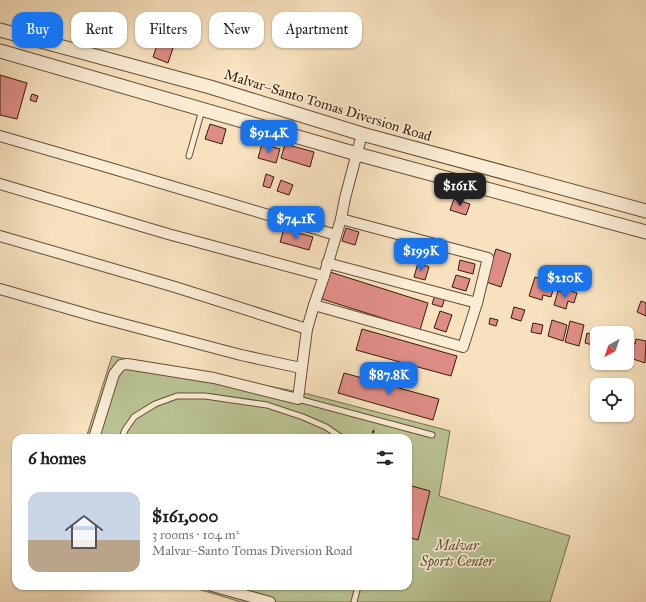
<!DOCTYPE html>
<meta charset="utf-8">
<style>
body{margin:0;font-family:"IM FELL Great Primer",serif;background:#f2f2f2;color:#202124;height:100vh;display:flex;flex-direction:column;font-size:15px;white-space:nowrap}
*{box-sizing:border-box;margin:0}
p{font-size:13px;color:#757577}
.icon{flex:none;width:22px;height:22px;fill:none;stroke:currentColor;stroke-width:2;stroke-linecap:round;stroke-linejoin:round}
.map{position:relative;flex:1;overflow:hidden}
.side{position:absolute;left:12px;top:434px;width:400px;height:156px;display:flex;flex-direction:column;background:#fff;border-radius:12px;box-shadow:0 1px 3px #0004}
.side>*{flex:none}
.banner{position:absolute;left:12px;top:12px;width:400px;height:36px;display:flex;gap:8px}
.needle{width:26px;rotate:220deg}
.fabs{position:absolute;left:590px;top:326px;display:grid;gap:8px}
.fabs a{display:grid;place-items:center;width:44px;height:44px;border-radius:8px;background:#fff;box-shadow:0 1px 3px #0004;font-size:20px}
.price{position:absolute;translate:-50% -34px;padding:0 9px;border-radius:8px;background:#1a73e8;color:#fff;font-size:13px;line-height:26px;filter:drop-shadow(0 1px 2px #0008)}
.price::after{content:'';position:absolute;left:50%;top:24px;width:12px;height:9px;margin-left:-6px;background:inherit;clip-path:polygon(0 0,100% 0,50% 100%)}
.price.on{background:#222;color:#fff}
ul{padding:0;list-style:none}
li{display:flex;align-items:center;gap:12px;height:100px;padding:0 16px}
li+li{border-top:1px solid #e0e0e0}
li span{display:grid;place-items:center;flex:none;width:112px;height:80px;border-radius:12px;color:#555}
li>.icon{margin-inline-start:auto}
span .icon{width:48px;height:48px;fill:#fffc;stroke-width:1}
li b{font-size:17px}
h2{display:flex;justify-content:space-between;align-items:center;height:48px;padding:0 16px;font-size:17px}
.pill{padding:0 14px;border-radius:12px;background:#fff;box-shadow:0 1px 3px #0004;font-size:14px;line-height:36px}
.pill.on{background:#1a73e8;color:#fff}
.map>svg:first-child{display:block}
.green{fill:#bac393;stroke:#79704c}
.building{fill:#de8d86;stroke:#381d06}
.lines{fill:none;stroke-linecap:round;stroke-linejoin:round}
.service-casing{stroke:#684e34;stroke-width:7}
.minor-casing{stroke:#684e34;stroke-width:12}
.tertiary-casing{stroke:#684e34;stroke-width:15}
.path{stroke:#381d06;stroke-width:2;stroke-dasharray:3 2;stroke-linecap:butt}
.service{stroke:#faecd5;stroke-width:5}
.minor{stroke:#faecd5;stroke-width:10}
.tertiary{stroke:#faecd5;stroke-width:13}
.labels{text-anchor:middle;stroke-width:3.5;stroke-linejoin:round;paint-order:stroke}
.street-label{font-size:14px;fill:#381d06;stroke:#faecd5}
.park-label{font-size:14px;font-style:italic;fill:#5f4f30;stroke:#faecd5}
</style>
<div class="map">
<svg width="646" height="602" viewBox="0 0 646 602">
<rect width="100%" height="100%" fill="#f7e1be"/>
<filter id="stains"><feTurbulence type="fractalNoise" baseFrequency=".005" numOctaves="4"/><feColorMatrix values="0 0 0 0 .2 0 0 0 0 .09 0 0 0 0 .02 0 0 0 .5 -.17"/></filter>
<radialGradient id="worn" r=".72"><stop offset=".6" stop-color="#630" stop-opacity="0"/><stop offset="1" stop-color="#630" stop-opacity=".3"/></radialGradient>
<polygon class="green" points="112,356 304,393 450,431 439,496 570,536 550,602 241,602 188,586 408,586 408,438 86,438"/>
<g class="building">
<polygon points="158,42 173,48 168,63 153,57"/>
<polygon points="0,75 27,83 17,119 0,115"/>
<polygon points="32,94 38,96 36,102 30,100"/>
<polygon points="210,124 226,129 222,144 205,139"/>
<polygon points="262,144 280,149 276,163 258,158"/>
<polygon points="285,144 314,152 310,167 281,158"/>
<polygon points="266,174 274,177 270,188 263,186"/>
<polygon points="281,180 293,185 289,195 277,191"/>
<polygon points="454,199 470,204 466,215 450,210"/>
<polygon points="346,228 359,232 355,245 342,241"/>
<polygon points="284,229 313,237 309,250 280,242"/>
<polygon points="496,249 511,254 501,287 486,282"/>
<polygon points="460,260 475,264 473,274 458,270"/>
<polygon points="418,263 429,267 425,280 414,277"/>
<polygon points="330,272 428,303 420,330 322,299"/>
<polygon points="456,275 470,279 466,291 452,287"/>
<polygon points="535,277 555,283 551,297 543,295 542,300 529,296"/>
<polygon points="566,289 577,293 574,303 568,301 566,309 554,305 558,291 565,293"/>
<polygon points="435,295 445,298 442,307 432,304"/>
<polygon points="641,301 646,303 646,316 637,312"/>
<polygon points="514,307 525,310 521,321 511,318"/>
<polygon points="440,311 452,315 446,332 434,328"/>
<polygon points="490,318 498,320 496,326 489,324"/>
<polygon points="552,320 567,325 563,341 548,336"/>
<polygon points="570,321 584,325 579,346 565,342"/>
<polygon points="533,323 543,325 541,334 531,332"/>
<polygon points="362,329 457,356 451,376 356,350"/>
<polygon points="587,333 597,336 596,346 585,343"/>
<polygon points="636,339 646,341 645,363 627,357 627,346 628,342 635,344"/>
<polygon points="344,373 439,399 433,420 338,393"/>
<polygon points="408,485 430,491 418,540 408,537"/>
</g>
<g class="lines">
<defs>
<g id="service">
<polyline points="189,156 202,110"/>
<polyline points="298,399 432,435"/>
<polyline points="122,438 125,430 134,417 155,404 177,396 205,396 267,405 303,417 326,427 342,438"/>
<polyline points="354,602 358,586"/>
</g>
<g id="minor">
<polyline points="0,136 100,165 336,235"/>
<polyline points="0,184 168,234 324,276"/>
<polyline points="0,236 175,287 307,329"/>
<polyline points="327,263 477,303"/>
<polyline points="0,289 97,317 241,355 301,368"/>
<polyline points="314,305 463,347 477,303 488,258 341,219"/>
<polyline points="94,438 114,374 121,365 127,364 214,378 298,399 307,329 314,305 324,276 341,219 345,198 362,134"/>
<polyline points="212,586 270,602"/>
</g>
<g id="tertiary">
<polyline points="0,30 210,87 362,134 646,211"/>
<polyline points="0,51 357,154 646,232"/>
</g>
</defs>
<use href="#service" class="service-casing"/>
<use href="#minor" class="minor-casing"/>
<use href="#tertiary" class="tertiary-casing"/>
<polyline class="path" points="372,438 374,428"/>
<use href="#service" class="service"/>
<use href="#minor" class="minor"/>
<use href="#tertiary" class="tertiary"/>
</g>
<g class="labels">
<g class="street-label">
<text transform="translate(328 105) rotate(17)" y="5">Malvar–Santo Tomas Diversion Road</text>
</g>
<g class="park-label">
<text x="457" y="550">Malvar<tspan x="457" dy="16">Sports Center</tspan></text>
</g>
</g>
<rect width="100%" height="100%" filter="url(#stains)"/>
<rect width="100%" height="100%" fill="url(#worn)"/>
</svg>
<div class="fabs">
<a><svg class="needle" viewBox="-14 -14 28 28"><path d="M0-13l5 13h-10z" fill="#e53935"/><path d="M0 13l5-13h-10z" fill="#757577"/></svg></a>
<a><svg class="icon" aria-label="locate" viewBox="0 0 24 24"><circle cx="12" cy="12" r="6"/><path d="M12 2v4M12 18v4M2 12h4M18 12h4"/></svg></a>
</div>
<b class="price" style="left:269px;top:154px">$91.4K</b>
<b class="price on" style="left:460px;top:207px">$161K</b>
<b class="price" style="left:296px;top:240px">$74.1K</b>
<b class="price" style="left:421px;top:272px">$199K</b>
<b class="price" style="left:565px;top:299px">$210K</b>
<b class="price" style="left:389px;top:396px">$87.8K</b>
<div class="banner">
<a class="pill on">Buy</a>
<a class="pill">Rent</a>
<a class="pill">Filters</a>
<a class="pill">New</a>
<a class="pill">Apartment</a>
</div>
<section class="side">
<h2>6 homes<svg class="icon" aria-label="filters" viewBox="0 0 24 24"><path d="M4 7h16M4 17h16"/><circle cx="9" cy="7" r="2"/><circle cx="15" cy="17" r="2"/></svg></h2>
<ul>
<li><span style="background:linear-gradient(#c9d6e8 60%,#b9a48a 0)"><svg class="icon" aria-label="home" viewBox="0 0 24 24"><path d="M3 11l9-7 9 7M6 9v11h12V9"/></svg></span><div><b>$161,000</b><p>3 rooms · 104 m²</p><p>Malvar–Santo Tomas Diversion Road</p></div></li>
</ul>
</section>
</div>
